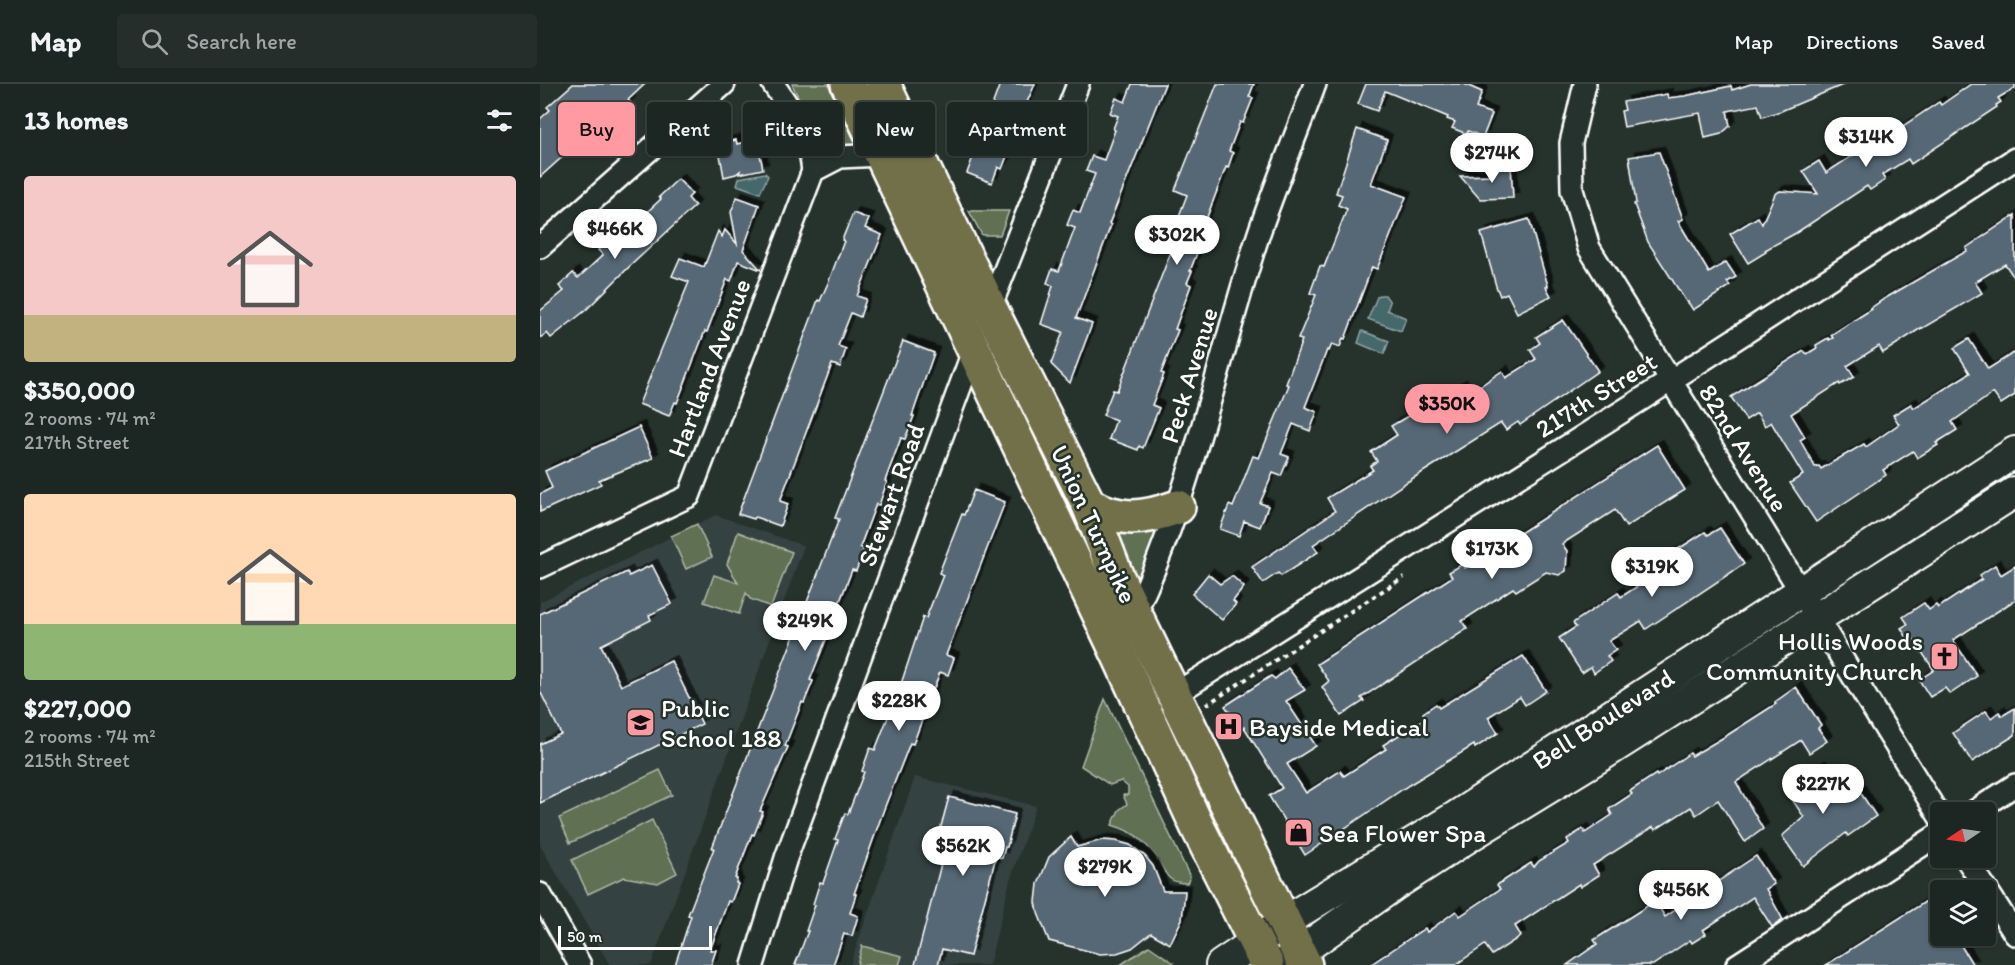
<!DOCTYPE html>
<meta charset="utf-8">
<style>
body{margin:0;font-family:Itim,sans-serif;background:#252e2a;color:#f1f3f6;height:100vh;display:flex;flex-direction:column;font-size:22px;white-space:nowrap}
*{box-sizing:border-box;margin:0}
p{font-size:20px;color:#a0a5a5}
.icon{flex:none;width:33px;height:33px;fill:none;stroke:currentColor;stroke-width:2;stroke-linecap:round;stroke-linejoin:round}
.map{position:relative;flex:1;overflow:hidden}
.sheet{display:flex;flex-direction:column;background:#1c2622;width:540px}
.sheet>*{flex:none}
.hud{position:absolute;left:18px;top:18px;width:570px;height:54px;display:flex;gap:12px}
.needle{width:39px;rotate:257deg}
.fabs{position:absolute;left:1390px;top:718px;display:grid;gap:12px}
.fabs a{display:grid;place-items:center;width:66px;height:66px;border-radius:6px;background:#1c2622;box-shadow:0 2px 4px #0004,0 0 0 2px #3a4340;font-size:30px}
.scale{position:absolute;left:18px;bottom:15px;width:154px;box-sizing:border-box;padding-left:6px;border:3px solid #fff;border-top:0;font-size:16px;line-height:21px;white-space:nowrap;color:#fff;-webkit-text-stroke:4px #26332d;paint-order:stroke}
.price{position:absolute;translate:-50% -51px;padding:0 14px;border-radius:21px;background:#fff;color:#222;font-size:20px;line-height:39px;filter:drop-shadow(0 2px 3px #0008)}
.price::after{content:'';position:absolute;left:50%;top:36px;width:18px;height:14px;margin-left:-9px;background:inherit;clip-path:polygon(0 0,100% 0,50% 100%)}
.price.current{background:#ff9aa2;color:#111}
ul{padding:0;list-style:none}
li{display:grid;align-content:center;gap:12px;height:318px;padding:0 24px}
li span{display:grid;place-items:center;height:186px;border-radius:6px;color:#555}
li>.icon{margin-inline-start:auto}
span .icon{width:108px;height:108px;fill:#fffc;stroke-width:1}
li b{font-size:26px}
h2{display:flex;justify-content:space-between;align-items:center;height:72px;padding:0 24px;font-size:26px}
.pill{padding:0 21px;border-radius:6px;background:#1c2622;box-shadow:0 2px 4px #0004,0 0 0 2px #3a4340;font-size:21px;line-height:54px}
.pill.current{background:#ff9aa2;color:#111}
header{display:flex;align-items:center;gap:36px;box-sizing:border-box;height:84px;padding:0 30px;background:#1c2622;border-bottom:2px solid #3a4340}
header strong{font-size:28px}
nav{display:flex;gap:33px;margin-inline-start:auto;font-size:21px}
.search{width:420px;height:54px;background:#252e2a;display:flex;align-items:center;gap:15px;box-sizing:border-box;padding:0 21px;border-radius:6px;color:#a0a5a5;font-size:22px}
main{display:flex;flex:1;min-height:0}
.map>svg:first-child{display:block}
.built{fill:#354342}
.green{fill:#607052;stroke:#b0b8a8;stroke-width:1.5}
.water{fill:#44676b;stroke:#8fa4a6;stroke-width:1.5}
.building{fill:#576874;stroke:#fff;stroke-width:1.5;filter:url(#shadow)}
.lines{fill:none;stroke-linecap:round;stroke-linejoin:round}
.street-casing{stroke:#fff;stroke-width:26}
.secondary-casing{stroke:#fff;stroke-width:34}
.primary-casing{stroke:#fff;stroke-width:38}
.path{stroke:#fff;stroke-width:4;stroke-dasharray:4.5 4.5;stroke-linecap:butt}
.street{stroke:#26332d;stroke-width:21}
.secondary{stroke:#26332d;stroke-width:30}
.primary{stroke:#726f4a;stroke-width:33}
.labels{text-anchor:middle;stroke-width:5;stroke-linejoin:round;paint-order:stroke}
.street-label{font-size:26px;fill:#fff;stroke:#26332d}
.poi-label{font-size:26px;fill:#fff;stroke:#26332d;text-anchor:start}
</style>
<header>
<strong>Map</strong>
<div class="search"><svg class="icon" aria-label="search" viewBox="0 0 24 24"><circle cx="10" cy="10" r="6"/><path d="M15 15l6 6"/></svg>Search here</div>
<nav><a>Map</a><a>Directions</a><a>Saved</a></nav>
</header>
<main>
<section class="sheet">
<h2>13 homes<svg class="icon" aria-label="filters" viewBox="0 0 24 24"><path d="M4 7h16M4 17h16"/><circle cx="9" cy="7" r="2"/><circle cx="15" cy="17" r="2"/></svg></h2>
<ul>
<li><span style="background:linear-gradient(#f6c9c9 75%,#c2b280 0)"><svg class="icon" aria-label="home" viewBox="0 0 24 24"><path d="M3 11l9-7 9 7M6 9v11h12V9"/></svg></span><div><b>$350,000</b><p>2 rooms · 74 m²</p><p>217th Street</p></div></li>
<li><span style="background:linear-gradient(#ffd9b3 70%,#8fb573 0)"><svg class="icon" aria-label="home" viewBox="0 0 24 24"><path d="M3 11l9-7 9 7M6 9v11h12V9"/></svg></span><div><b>$227,000</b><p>2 rooms · 74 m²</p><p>215th Street</p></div></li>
</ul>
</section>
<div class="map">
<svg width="1475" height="881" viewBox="0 0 1475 881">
<defs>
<filter id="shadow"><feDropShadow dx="5.5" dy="-5.5" stdDeviation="0" flood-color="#0009"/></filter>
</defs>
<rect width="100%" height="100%" fill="#26332d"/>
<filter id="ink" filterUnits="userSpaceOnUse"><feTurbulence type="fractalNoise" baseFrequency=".0167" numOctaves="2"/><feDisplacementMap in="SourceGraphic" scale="12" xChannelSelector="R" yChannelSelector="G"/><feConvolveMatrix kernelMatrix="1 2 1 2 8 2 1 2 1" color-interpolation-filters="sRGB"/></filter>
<g filter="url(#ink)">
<g class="built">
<polygon points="176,431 264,462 111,881 70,881 0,761 0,518"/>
<polygon points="375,693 496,722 470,796 449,881 310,881"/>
</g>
<g class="green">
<path d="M252 0H288L316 60 314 63C303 62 294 65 282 63Z"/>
<polygon points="429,127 469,127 460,151 442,151"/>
<polygon points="157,440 172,473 146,485 131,452"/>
<polygon points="619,444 602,490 596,492 574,446"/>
<polygon points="198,448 252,468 231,523 210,515 206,509 199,530 164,518 174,491 198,499 187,480"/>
<path d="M565 615 650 793 647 799C626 799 626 789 617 774 613 768 606 761 601 756 593 748 582 744 572 741L579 726 587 720 583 711H588V703L581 697 570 701 541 682Z"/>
<polygon points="120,686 132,711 30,759 19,734"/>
<polygon points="112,736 137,789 118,799 84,793 48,810 32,776"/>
<polygon points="322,862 362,872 359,881 317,881"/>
<polygon points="609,862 634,879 632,881 580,881"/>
</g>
<g class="water">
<polygon points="225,89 228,92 220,109 197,101 199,94"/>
<polygon points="840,211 845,211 850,218 847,226 866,234 861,247 828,235 837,213"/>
<polygon points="822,247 849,257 844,270 818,259"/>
</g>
<g class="building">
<polygon points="33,0 105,0 88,16 90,18 50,56 42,61 39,58 0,93 0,35 10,26 7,23"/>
<polygon points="460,0 495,0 473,50 475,51 462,85 458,83 452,99 427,89"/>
<polygon points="592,0 625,0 569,140 571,141 536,234 552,240 530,299 511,280 523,248 501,240 513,202 507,199 512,185 519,187 535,144 527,141 533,126 540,129 555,90 546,87 552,72 564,76 575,46 573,45 578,32 570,29 576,14 585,18"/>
<polygon points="677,0 714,0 709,13 713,14 703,39 700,38 689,67 693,69 688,84 686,83 659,154 662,156 650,187 652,187 647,199 651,201 635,245 638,246 621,289 624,290 612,321 619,324 603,364 599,362 598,366 569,355 576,336 563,331 573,306 577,307 632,165 621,161 628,143 634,145 647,111 635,106"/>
<polygon points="826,0 924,0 942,8 936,24 952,30 943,53 928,47 927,50 912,44 915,38 907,35 908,33 845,7 837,27 818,20"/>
<polygon points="1211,0 1305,0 1241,27 1222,33 1218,21 1187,27 1190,42 1181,50 1165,54 1160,29 1084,43 1081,27 1085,26 1083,18 1127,10 1128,14 1145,12 1191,2 1192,6"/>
<polygon points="1431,0 1475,0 1475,4 1458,14 1461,18 1456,21 1457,23 1371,80 1368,75 1342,91 1345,96 1330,106 1327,102 1256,149 1225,166 1226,168 1208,179 1190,150 1218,133 1222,140 1235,110 1240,107 1278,110 1263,87 1279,77 1286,89 1318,68 1321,72 1358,48 1357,46 1399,18 1401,21"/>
<polygon points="817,45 847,56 831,100 866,113 837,185 832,183 805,255 803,254 800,263 792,260 789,267 787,266 765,323 777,328 770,347 753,340 741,370 749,373 741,392 733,389 720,419 728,422 720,443 704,437 699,452 680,445 689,421 693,423 713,372 719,374 749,301 746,300 762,256 758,255 776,211 770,209 780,182 784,183 807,125 798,121 802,111 796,109"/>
<polygon points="215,47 223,85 199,90 200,87 196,90 184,93 178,60 196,56 197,60 211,57"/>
<polygon points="1119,68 1143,135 1138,137 1169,189 1186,178 1196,193 1187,198 1190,202 1153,226 1148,218 1147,219 1108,158 1094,120 1096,119 1089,73"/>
<polygon points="971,83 973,114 940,115 920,92 954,91 954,84"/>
<polygon points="138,95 152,110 148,114 155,122 89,183 46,226 11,254 7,249 0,254 0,227 24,207 19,202 33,189 38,194 63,171 58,166 72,154 75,158 121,115 119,113"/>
<polygon points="197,113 219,121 203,166 221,186 198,177 191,197 187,195 167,248 165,247 137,319 135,318 129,332 99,320 149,198 132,192 140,174 164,183 178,147 182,153 185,146 197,160 191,128"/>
<polygon points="313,129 329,135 325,144 342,151 317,212 326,215 320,233 311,229 298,262 306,265 300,283 292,280 240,417 248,420 240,442 215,433 214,435 198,430 278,216 280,217 288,199 304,157 302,156"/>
<polygon points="1475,131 1475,195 1465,180 1435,198 1442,209 1381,245 1381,244 1343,269 1339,262 1307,282 1314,293 1300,301 1299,299 1251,330 1265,353 1260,356 1275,383 1279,382 1281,385 1324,360 1326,363 1359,340 1353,331 1371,320 1374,324 1430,289 1414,264 1429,255 1448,285 1475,268 1475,311 1461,320 1453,309 1412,338 1417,346 1396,359 1398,361 1377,374 1373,367 1343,386 1346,391 1276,438 1250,399 1263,391 1231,338 1225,342 1217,329 1206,336 1191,313 1264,267 1267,270 1277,264 1276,261 1288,254 1289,256 1293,254 1291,251 1332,225 1331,224 1344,215 1427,167 1426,164"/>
<polygon points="989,135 1008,202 1006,203 1011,212 977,229 967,209 960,212 956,202 941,149"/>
<polygon points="1023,236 1058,287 980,341 978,338 966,346 961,339 867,398 773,461 778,468 741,492 738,489 723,499 712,483 795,427 787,414 833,386 830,382 837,377 831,368 857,351 851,342 921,301 927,311 962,287 966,294 996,275 990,266 1000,259 996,253"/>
<polygon points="363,257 394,269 372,332 374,332 365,355 361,354 345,397 347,398 339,421 336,420 320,463 324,465 316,487 312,486 295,530 299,531 289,554 287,553 270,596 273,597 264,619 262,618 245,662 248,663 220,727 223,728 214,751 212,750 195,794 197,795 196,799 198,800 191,818 188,817 170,866 176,866 171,881 135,881 151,832 148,831 174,764 172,764 299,435 295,434"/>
<polygon points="99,343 113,374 59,396 61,400 0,428 0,410 12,404 5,387"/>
<polygon points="1117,361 1145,406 1086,443 1075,426 1022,460 1027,467 1026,487 1019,491 1006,488 976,507 973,504 922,537 927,545 821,614 824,617 801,632 782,603 789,597 777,580 912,493 909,488 923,480 925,484 971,455"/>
<polygon points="434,406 465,418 406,571 414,574 408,591 400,588 373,660 370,659 344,725 314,810 316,810 310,829 318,832 312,852 304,850 293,881 255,881 268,847 266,847 275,821 273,820 280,798 283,799 298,756 295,755 305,729 308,730 324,688 322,687 330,664 335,666 352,623 349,622 358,599 361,600 383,533 386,534 403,491 399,489 422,430 424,431"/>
<polygon points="1180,444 1204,480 1106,545 1101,537 1069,557 1076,566 1067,572 1071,577 1054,589 1051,583 1042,589 1019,554 1036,543 1033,539 1078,509 1081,513 1115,491 1110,483 1165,448 1168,451"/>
<polygon points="112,481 132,520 109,531 111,536 61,561 81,602 131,577 162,640 0,719 0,660 21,650 0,607 0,530 87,488 89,492"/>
<polygon points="1455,481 1461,491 1475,482 1475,516 1413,556 1437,592 1410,610 1405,604 1390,613 1379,596 1394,586 1373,555 1369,557 1361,544 1368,540 1363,533 1384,519 1389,526 1396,521 1398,524 1442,495 1440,491"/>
<polygon points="668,490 680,500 692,492 704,503 693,517 696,520 682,536 652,510"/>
<polygon points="983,572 1006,607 985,621 980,613 948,633 958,649 935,664 934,661 869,701 765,771 729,712 742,704 704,643 702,645 685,622 731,592 735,595 748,584 765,606 746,617 776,662 747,680 766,709 800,687 804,692 846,665 843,661 886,634 883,629 896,620 899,624"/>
<polygon points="1256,603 1281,641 1278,644 1287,657 1269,669 1261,656 1196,698 1223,745 1205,758 1178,716 1156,731 1151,723 1115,746 1113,743 1053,781 1059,791 1040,803 1039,800 975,842 981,852 952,871 945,861 915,881 830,881 885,844 887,848 916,827 920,832 960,805 957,801 991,779 994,783 999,777 1029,759 1027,755 1043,745 1045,749 1072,731 1069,725 1092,710 1090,707 1116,690 1117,692 1150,669 1152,672 1186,652 1236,620 1235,618"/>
<polygon points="1475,624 1475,651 1432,678 1413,649 1446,627 1451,634 1459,628 1462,632"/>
<polygon points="1280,682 1300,713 1316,702 1336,732 1308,752 1306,749 1263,782 1242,752 1264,733 1245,705"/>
<polygon points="409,713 475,730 467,763 465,763 462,774 456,772 430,872 402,865 398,881 375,881 409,749 400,746"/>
<polygon points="531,753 537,763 562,756 576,757 590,761 605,772 613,782 623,807 645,807 642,835 630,860 611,849 592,864 577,869 560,870 509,857 498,829 496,818 498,800 509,773"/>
<polygon points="1216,772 1234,800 1226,805 1243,836 1232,843 1213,813 1163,846 1166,850 1152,859 1150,856 1113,881 1027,881 1057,860 1054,856 1115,817 1125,833"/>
<polygon points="1388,816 1401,838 1401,852 1415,852 1433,881 1286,881"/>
</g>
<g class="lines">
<defs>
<g id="street">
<path d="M233 0C252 27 270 53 273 87"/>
<polyline points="1045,0 1031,59 1032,106 1049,164 1401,735"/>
<polyline points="0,163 184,0"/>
<polyline points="450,224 538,0"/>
<polyline points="0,483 149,412 273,87 300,73 341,71"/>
<path d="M595 529C652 408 678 275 719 149 736 99 757 49 775 0"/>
<polyline points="635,610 1102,315 1475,75"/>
<polyline points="1432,729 1475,701"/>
<polyline points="1426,774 1475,850"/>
<polyline points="0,810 40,881"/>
<polyline points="213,881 246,774 434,265"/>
<polyline points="1197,881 1401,749"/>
</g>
<g id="secondary">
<polyline points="681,881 763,826 915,733 1475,368"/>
<polyline points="741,881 853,802 930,752 1064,670 1475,408"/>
</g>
<g id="primary">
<polyline points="308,0 581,576 657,742 727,881"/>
<polyline points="343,0 450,224 549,421 576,491 765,881"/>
<path d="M549 421C581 438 604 435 638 423"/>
</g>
</defs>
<use href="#street" class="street-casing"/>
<use href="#secondary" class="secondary-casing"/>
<use href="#primary" class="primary-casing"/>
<polyline class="path" points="666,621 864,493"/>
<use href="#street" class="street"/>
<use href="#secondary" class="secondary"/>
<use href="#primary" class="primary"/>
</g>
</g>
<defs>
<symbol id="church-square" viewBox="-11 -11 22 22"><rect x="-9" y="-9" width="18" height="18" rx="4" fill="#ff9aa2" stroke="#26332d"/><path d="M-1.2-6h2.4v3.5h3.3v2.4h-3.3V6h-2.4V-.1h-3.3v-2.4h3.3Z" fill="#111"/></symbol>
<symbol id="school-square" viewBox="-11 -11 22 22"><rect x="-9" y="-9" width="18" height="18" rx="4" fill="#ff9aa2" stroke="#26332d"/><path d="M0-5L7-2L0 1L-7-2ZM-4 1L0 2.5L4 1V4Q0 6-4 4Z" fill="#111"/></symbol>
<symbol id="hospital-square" viewBox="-11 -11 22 22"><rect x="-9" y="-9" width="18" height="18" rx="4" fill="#ff9aa2" stroke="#26332d"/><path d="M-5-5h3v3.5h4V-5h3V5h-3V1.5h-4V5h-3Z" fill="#111"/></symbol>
<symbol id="shop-square" viewBox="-11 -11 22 22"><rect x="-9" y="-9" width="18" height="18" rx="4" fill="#ff9aa2" stroke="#26332d"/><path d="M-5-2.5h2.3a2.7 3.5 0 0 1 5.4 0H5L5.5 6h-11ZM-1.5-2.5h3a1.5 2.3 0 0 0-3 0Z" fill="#111"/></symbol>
</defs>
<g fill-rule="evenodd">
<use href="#church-square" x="1388" y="556" width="33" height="33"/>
<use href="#school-square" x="84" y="622" width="33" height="33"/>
<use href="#hospital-square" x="672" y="626" width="33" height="33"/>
<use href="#shop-square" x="742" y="732" width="33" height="33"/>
</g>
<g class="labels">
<g class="street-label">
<text transform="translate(169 284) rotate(-69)" y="9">Hartland Avenue</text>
<text transform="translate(649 291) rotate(-73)" y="9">Peck Avenue</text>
<text transform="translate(1056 311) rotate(-32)" y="9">217th Street</text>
<text transform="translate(1204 364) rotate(58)" y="9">82nd Avenue</text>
<text transform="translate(351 411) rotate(-70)" y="9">Stewart Road</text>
<text transform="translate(554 440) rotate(65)" y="9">Union Turnpike</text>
<text transform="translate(1063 635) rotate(-33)" y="9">Bell Boulevard</text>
</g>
<g class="poi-label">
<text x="1383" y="566" text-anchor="end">Hollis Woods<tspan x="1383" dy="30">Community Church</tspan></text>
<text x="121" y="633">Public<tspan x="121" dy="30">School 188</tspan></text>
<text x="709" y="652">Bayside Medical</text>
<text x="779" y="758">Sea Flower Spa</text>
</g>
</g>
</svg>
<div class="fabs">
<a><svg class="needle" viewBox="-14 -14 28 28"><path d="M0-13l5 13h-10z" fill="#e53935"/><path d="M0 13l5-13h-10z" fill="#a0a5a5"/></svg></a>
<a><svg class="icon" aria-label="layers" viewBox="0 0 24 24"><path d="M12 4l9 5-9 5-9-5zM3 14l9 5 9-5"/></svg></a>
</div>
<div class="scale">50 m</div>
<b class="price" style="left:1326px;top:84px">$314K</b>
<b class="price" style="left:952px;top:100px">$274K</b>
<b class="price" style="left:75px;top:176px">$466K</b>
<b class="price" style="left:637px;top:182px">$302K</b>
<b class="price current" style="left:907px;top:351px">$350K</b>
<b class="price" style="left:952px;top:496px">$173K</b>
<b class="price" style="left:1112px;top:514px">$319K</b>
<b class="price" style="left:265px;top:568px">$249K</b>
<b class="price" style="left:359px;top:648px">$228K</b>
<b class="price" style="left:1283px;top:731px">$227K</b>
<b class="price" style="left:423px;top:793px">$562K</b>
<b class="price" style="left:565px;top:814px">$279K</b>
<b class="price" style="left:1141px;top:837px">$456K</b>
<div class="hud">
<a class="pill current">Buy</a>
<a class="pill">Rent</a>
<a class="pill">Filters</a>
<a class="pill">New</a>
<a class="pill">Apartment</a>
</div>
</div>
</main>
